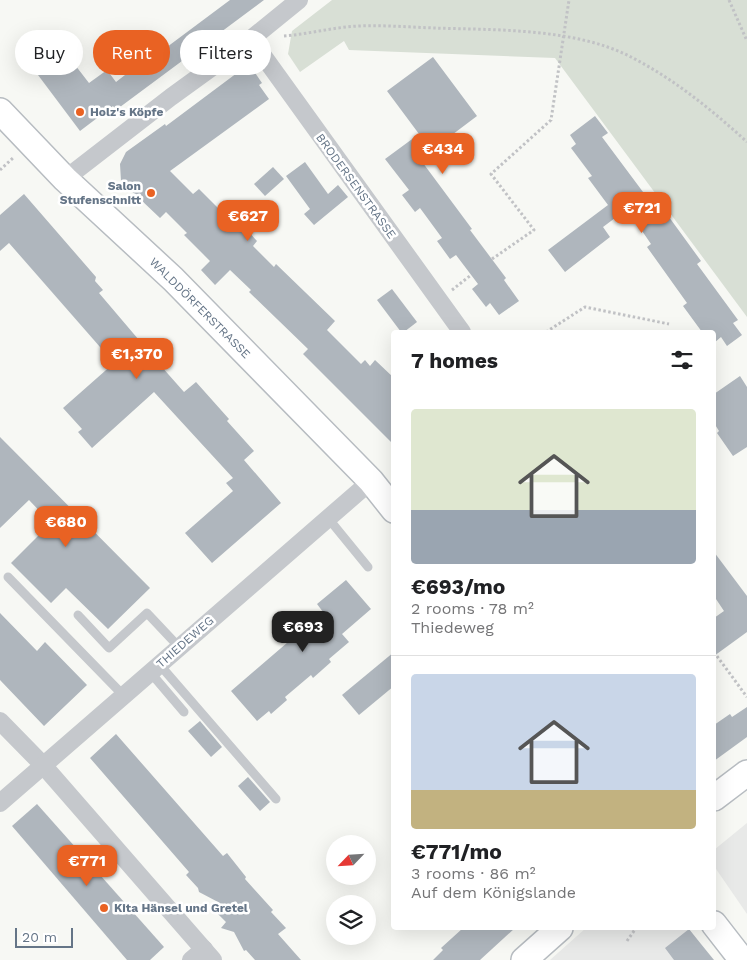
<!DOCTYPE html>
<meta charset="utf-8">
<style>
body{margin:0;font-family:"Work Sans",sans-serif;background:#f6f6f6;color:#202124;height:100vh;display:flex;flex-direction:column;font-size:19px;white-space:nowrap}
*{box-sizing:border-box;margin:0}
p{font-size:16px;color:#757577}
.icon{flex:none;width:28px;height:28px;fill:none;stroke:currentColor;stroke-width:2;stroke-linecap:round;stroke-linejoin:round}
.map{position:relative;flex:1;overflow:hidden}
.drawer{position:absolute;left:391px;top:330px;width:325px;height:600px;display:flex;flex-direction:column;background:#fff;border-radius:5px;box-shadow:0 5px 20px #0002}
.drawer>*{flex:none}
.banner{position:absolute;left:15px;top:30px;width:301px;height:45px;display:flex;gap:10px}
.needle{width:32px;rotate:245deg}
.buttons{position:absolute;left:326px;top:835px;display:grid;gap:10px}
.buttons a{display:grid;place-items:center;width:50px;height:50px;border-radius:50%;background:#fff;box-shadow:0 5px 20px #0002;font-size:25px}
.scale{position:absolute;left:15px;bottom:12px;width:58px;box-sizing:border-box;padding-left:5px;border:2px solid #657587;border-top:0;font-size:14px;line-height:18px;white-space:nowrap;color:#657587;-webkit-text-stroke:4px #fff;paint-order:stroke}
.price{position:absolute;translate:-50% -42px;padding:0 11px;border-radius:10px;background:#e96223;color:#fff;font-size:16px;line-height:32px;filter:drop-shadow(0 1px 2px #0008)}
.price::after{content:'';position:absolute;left:50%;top:30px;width:15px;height:11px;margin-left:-8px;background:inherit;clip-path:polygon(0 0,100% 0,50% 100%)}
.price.on{background:#222;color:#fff}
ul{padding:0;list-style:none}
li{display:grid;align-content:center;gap:10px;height:265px;padding:0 20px}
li+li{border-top:1px solid #e0e0e0}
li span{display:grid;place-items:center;height:155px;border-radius:5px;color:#555}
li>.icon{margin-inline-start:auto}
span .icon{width:90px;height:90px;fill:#fffc;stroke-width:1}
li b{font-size:21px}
h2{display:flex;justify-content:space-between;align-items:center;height:60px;padding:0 20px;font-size:21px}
.chip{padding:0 18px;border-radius:22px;background:#fff;box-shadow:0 5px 20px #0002;font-size:18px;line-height:45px}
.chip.on{background:#e96223;color:#fff}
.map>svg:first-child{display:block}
.built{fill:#e8e9e8}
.green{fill:#d8dfd5}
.building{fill:#afb6bd}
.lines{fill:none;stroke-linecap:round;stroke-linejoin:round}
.secondary-casing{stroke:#b7bcc1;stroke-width:28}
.path{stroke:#c1c2c5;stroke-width:3;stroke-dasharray:2.5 2.5;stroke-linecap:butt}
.lane{stroke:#c5c8cc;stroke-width:9}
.street{stroke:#c5c8cc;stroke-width:18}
.secondary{stroke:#fff;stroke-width:25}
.poi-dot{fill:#e96223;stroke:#fff;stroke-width:2}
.labels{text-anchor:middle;stroke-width:5;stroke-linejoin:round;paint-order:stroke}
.poi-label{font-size:12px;font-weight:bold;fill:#657587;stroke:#fff;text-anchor:start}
.street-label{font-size:12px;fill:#657587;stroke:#fff}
</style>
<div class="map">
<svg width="747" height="960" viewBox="0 0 747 960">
<rect width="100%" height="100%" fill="#f7f8f4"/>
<g class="built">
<polygon points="747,823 747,914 714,866 714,850"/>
<polygon points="586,928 685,928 711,960 550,960"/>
</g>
<polygon class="green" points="332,0 747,0 747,317 555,58 349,50 344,41 300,72 288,54 292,31"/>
<g class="building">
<polygon points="230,0 264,0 116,110 113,106 80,131 20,51 48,30 89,83 107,70 116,82 161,47 163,50"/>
<polygon points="433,57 477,116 420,159 472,229 470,230 506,278 504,280 519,301 499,315 490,303 486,307 472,289 478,284 456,255 450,259 437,241 442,238 420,208 415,212 402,195 409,190 385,159 419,134 387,91"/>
<polygon points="249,64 262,83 259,85 269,99 170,171 193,194 199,189 237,227 241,223 257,241 253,246 274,267 276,264 335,321 327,330 361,364 365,360 370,366 375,360 394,378 394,445 303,354 308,349 249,292 251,290 230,270 215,285 201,270 210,261 184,235 187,233 166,212 160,218 121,181 120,164 126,152 165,124 166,126"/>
<polygon points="595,116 608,133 602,137 646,196 642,199 660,224 669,217 701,261 697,264 738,320 733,323 742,335 727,346 721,337 714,343 714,332 702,332 683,306 687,303 647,247 651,244 627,209 603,227 610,237 565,272 548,250 608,205 588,178 592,176 571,148 576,144 570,135"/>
<polygon points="305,162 328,194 338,185 348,197 314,225 304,214 310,209 286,176"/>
<polygon points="273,167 284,179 265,196 254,184"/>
<polygon points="24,194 96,277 95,281 103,290 99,293 150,353 152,352 163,364 161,366 184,392 196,382 229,419 227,421 254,451 244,460 281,503 212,563 185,533 233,491 226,483 233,478 154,392 92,448 78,432 82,429 63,408 114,363 9,243 0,251 0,215"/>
<polygon points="392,289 417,322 404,332 401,332 377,300"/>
<polygon points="740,376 747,387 747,447 733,456 717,433 719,431 714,423 714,394"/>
<polygon points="0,437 150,588 108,629 66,588 51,603 11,563 51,523 29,500 0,528"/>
<polygon points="714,552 747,596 747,632 714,656 714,618 724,611 714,596"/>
<polygon points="346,580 371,609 342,634 349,642 329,659 331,662 313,678 311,675 285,697 287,700 271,714 269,711 257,721 231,691 323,612 317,604"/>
<polygon points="0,613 37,651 45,642 87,685 44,726 0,680"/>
<polygon points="394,652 394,686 359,715 342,695"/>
<polygon points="747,707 747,737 714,761 714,725 730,714 732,717"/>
<polygon points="200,721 222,747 211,757 188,731"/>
<polygon points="116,734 223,856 227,853 246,877 245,879 273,910 271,912 286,928 278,934 301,960 255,960 246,950 244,951 234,932 221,928 226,922 212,908 218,902 199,892 198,888 186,875 189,872 90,758"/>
<polygon points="248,777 270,802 260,811 238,786"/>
<polygon points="37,804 164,947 150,960 127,960 12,826"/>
<polygon points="463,928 515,928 480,960 433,960 443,950 441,948"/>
<polygon points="689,929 701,944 714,960 674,960 665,948"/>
</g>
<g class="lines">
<defs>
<g id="secondary">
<polyline points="0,111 65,179 173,279 371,481 394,510"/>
<polyline points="714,798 747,773"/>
<polyline points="714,924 742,960"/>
<polyline points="524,960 560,928"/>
</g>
</defs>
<use href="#secondary" class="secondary-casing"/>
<g class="path">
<polyline points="729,0 747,41"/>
<path d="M284 36C309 34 334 27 359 26 384 25 409 27 434 28 496 30 575 28 631 57 674 79 712 110 747 142"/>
<polyline points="0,170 14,157"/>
<polyline points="492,259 534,230 491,174 551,120 569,0"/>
<polyline points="452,290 471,275"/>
<polyline points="546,332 585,307 669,324"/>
<polyline points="714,652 747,697"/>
<polyline points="627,941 636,928"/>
</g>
<g class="lane">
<polyline points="328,518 368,567"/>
<polyline points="8,577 123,695"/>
<polyline points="78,615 109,648 147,613 179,647"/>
<polyline points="159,664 276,799"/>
<polyline points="150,672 184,712"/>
</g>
<g class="street">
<polyline points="251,39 462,332"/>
<polyline points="65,179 171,97 251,39 299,0"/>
<polyline points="0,721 43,765 213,960"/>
<polyline points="0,803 371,481"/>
<polyline points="191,960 204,949"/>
</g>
<use href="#secondary" class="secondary"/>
</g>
<g class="poi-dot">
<circle cx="80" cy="112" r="5"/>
<circle cx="151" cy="193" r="5"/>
<circle cx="104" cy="908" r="5"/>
</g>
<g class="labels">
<g class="poi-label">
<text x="90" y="116">Holz's Köpfe</text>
<text x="141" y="190" text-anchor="end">Salon<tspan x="141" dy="14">Stufenschnitt</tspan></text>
<text x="114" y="912">Kita Hänsel und Gretel</text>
</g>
<g class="street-label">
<text transform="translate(356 186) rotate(54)" y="4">BRODERSENSTRASSE</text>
<text transform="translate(200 308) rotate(45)" y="4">WALDDÖRFERSTRASSE</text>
<text transform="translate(185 642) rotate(-41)" y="4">THIEDEWEG</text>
</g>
</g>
</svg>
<div class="buttons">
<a><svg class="needle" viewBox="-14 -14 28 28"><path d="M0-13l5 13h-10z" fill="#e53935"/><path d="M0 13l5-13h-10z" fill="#757577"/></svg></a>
<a><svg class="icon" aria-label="layers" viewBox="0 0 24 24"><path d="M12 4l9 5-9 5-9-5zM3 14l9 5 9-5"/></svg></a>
</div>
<div class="scale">20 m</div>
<b class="price" style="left:443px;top:175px">€434</b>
<b class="price" style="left:642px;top:234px">€721</b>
<b class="price" style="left:248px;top:242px">€627</b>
<b class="price" style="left:137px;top:380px">€1,370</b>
<b class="price" style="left:66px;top:548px">€680</b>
<b class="price on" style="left:303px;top:653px">€693</b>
<b class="price" style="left:87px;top:887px">€771</b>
<div class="banner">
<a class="chip">Buy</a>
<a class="chip on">Rent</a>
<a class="chip">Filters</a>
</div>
<section class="drawer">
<h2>7 homes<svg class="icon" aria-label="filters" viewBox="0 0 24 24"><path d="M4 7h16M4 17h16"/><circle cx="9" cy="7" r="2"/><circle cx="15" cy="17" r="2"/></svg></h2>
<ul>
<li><span style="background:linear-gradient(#dfe7d0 65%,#9aa5b1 0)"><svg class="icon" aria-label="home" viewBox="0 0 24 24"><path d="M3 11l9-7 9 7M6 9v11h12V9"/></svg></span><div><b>€693/mo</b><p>2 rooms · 78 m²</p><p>Thiedeweg</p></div></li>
<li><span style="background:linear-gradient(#c9d6e8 75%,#c2b280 0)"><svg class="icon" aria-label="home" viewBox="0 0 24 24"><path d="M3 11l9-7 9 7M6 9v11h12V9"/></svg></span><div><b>€771/mo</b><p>3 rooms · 86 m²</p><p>Auf dem Königslande</p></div></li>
</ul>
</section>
</div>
